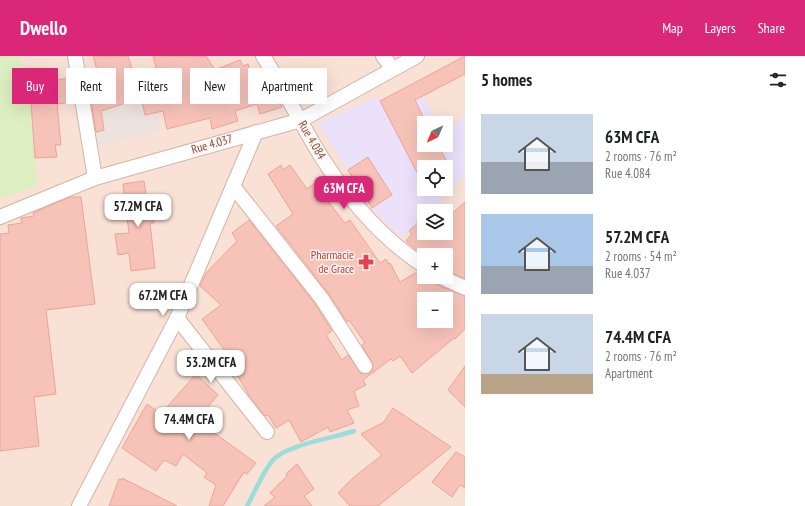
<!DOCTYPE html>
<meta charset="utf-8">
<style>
body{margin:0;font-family:"PT Sans Narrow",sans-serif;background:#f6f6f6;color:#202124;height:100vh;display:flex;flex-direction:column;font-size:15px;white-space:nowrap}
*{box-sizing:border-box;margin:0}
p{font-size:13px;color:#757577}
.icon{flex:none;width:22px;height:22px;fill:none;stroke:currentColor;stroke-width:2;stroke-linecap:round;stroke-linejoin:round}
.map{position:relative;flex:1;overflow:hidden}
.drawer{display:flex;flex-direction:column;background:#fff;width:340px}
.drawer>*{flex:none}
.top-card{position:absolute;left:12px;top:12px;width:380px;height:36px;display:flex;gap:8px}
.needle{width:26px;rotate:224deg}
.tools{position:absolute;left:417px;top:60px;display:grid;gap:8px}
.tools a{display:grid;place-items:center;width:36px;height:36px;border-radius:0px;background:#fff;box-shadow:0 4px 16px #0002;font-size:20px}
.price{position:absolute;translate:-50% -34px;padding:0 9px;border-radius:8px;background:#fff;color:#222;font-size:13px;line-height:26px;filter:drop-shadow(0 1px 2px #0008)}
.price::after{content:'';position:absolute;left:50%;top:24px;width:12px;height:9px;margin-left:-6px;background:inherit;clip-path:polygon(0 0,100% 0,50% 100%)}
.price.selected{background:#db2777;color:#fff}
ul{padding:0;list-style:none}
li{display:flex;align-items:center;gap:12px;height:100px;padding:0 16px}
li span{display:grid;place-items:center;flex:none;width:112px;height:80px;border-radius:0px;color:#555}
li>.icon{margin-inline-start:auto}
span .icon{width:48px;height:48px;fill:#fffc;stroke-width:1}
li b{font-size:17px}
h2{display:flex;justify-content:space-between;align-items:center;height:48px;padding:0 16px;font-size:17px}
.chip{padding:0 14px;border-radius:0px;background:#fff;box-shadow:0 4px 16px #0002;font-size:14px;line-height:36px}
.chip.selected{background:#db2777;color:#fff}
header{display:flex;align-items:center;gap:24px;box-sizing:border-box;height:56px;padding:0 20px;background:#db2777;color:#fff}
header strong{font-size:19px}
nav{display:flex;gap:22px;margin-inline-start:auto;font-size:14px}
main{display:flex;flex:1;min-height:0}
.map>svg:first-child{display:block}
.residential{fill:#f9e1d5;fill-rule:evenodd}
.industrial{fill:#eee2df}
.education{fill:#ebe1fb;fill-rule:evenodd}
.green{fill:#ddeec1}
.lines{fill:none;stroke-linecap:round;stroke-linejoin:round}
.stream{stroke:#9bddd8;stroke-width:4.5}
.building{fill:#f7c3b9;stroke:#eba498;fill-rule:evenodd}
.minor-casing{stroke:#d4b4ab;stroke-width:16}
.minor{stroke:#fff;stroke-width:14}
.labels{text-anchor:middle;stroke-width:3;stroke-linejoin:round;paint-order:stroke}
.street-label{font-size:12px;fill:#7a4d47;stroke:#fff3ed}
.health-label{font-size:12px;fill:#be3a42;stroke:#fff3ed;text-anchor:end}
</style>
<header>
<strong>Dwello</strong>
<nav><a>Map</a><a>Layers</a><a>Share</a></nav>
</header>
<main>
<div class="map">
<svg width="465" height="450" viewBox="0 0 465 450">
<rect width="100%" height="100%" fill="#feeee4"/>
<path class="residential" d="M0 0H465V450H0ZM424 67H446V89H424ZM424 111H446V133H424ZM424 155H446V177H424ZM424 199H446V221H424ZM424 243H446V265H424Z"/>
<polygon class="industrial" points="150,12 160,76 91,92 81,34"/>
<path class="education" d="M416 26 438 67H424V89H446V75L465 60V119L430 155H424V161L402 182 372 152 318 67 377 41 380 45ZM424 111H446V133H424Z"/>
<polygon class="green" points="0,0 21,0 21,11 29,22 37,130 0,143"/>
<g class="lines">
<path class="stream" d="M247 450C255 436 262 417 273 404 286 389 333 382 354 375"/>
</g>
<g class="building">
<polygon points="93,0 128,0 134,19 156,12 153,0 206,0 215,14 240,4 243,10 248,8 259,40 274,35 282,51 260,58 257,48 235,55 238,65 212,73 210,62 167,73 163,55 145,59 141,42 101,55 104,74 96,76 87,18 97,14"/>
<polygon points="465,0 465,18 415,44 426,67 424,67 424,89 438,89 449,110 449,115 446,116 446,111 424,111 423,128 380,45"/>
<polygon points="70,22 74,46 57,48 61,89 55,89 57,101 35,102 31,47 35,47 33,27"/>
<polygon points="368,101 392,139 372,152 348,114"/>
<path d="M281 109 283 114 290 109 307 133 321 123 329 135 323 139 345 167 350 164 380 207 386 203 389 208 390 207 400 226 417 216 424 218V221H433L437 229 465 240V273L455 283 454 282 412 317 400 300 393 305 391 303 363 324 366 329 354 335 359 350 347 354 354 367 330 376 328 371 301 386 289 364 276 372 268 359 265 360 250 341 233 312 236 310 202 263 221 249 200 230 206 217 237 185 232 177 249 164 315 248 332 275 326 279 342 304 348 299 361 318 369 317 373 314 372 306 362 289 365 287 349 264 347 266 329 238 276 170 293 158 268 118ZM424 243H446V265H424Z"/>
<polygon points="144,125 147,145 152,145 154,167 150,167 155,212 131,215 129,197 118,199 115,178 129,177 123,128"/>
<polygon points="70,141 81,141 95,248 46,254 56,338 34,341 39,390 0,395 0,178 9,177 8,169 22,167 21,162 34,160 33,157"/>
<polygon points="465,146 465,223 446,214 446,199 424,200 406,185 412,178 409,175 424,161 424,177 446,177 446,159 448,161"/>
<polygon points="465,310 465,351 448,334"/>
<polygon points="196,318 218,339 196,364 256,407 247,418 244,416 223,450 209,450 216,429 204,421 207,417 183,398 176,410 164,404 156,415 122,392 147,348 161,358"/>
<polygon points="393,352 451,391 378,450 350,450 338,437 353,422 382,399 361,378 384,366"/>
<polygon points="456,396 465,401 465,432 460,429 452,441 432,426"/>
<polygon points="297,408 314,433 304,440 312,450 264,450 275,441 270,437 287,420 286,418"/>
<polygon points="122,422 142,432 177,450 109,450 119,423 122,424"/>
</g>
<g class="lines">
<defs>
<g id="minor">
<polyline points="75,0 95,122"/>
<path d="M263 0C285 34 302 71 324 105 350 145 384 184 424 210"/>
<polyline points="383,0 393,13"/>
<polyline points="233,130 322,243 365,310"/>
<polyline points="0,161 95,122 301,64 417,0"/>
<polyline points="441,221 465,232"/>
<polyline points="177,262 267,376"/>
<polyline points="79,450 177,262 256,76"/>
</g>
</defs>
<use href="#minor" class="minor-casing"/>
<use href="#minor" class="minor"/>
</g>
<defs>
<symbol id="pharmacy-bare" viewBox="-9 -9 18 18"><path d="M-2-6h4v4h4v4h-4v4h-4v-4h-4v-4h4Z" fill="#e0444e" stroke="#fff3ed" stroke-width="2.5" paint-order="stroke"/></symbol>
</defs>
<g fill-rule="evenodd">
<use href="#pharmacy-bare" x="355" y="195" width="22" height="22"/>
</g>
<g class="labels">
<g class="street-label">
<text transform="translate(312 84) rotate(60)" y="4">Rue 4.084</text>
<text transform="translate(212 88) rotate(-16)" y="4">Rue 4.037</text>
</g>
<g class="health-label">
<text x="354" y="203">Pharmacie<tspan x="354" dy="14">de Grace</tspan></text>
</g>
</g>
</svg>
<div class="tools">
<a><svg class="needle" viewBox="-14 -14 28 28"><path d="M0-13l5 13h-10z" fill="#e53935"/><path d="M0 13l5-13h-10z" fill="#757577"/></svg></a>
<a><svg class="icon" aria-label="locate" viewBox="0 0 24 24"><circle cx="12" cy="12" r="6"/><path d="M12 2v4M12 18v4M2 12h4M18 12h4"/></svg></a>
<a><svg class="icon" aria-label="layers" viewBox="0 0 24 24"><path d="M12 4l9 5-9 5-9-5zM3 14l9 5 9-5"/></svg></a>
<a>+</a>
<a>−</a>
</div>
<b class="price selected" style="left:344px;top:154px">63M CFA</b>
<b class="price" style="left:138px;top:172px">57.2M CFA</b>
<b class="price" style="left:163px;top:261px">67.2M CFA</b>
<b class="price" style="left:211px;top:328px">53.2M CFA</b>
<b class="price" style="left:189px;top:385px">74.4M CFA</b>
<div class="top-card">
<a class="chip selected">Buy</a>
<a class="chip">Rent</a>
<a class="chip">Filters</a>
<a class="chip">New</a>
<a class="chip">Apartment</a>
</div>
</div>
<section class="drawer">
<h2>5 homes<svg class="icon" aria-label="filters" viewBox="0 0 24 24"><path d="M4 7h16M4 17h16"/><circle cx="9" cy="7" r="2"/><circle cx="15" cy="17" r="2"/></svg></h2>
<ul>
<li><span style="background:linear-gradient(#c9d6e8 60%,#9aa5b1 0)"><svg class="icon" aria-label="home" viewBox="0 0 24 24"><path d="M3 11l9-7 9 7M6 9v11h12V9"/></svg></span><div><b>63M CFA</b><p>2 rooms · 76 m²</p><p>Rue 4.084</p></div></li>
<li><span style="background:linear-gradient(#a9c7e8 65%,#9aa5b1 0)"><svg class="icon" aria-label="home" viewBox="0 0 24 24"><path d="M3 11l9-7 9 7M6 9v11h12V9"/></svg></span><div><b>57.2M CFA</b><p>2 rooms · 54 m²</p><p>Rue 4.037</p></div></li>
<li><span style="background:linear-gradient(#c9d6e8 75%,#b9a48a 0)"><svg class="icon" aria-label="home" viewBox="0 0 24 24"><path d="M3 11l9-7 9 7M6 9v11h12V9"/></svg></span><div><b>74.4M CFA</b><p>2 rooms · 76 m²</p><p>Apartment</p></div></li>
</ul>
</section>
</main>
